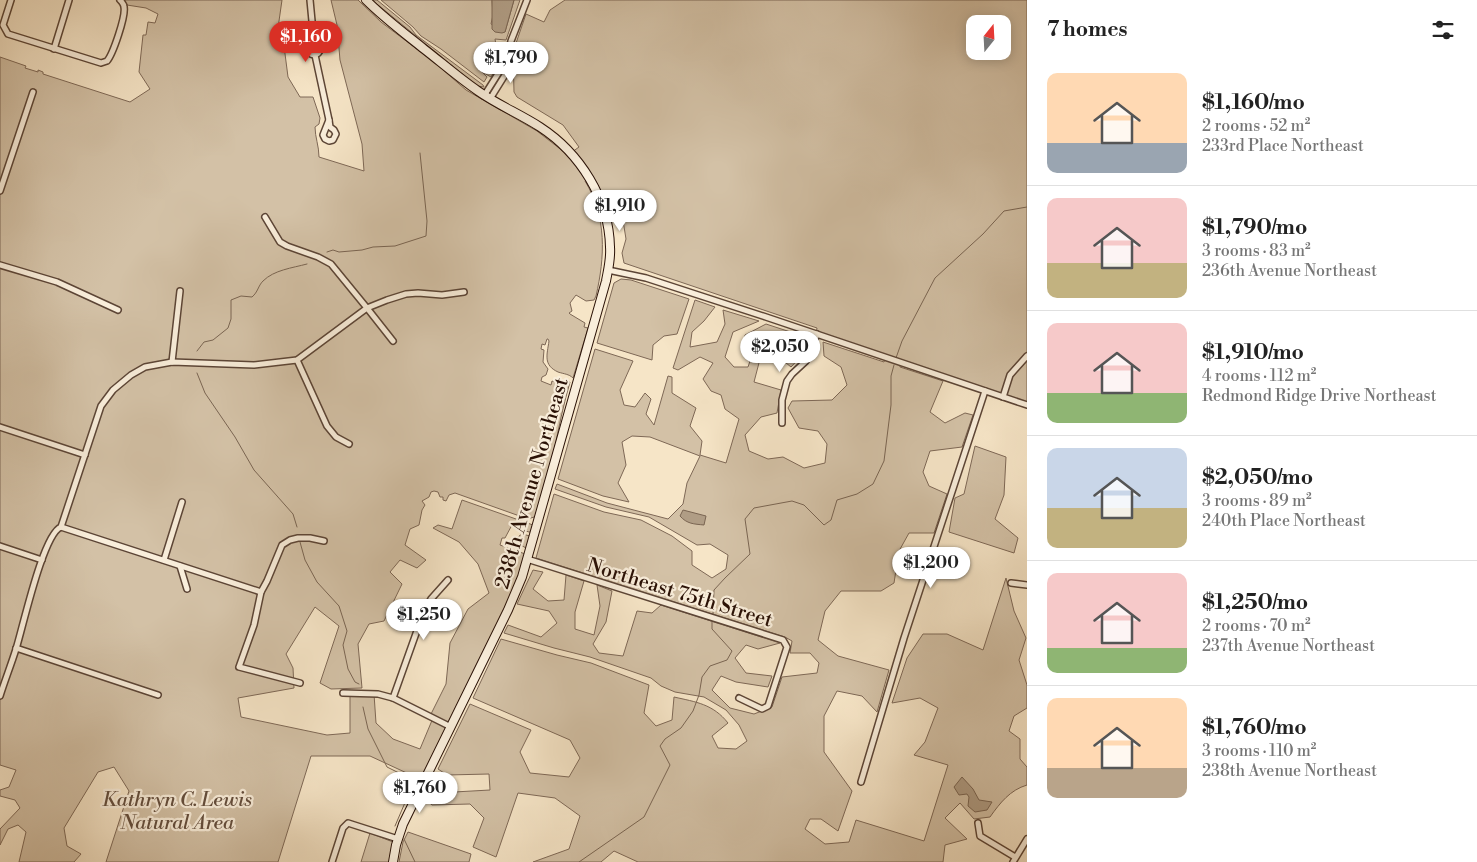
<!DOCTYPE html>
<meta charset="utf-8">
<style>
body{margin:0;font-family:"Libre Bodoni",serif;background:#f2f2f2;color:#222;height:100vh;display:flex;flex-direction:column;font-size:19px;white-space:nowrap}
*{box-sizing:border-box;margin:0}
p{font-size:16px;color:#767676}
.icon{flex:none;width:28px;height:28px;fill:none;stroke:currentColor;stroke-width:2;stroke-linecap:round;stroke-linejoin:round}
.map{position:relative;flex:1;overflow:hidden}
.details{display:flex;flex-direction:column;background:#fff;width:450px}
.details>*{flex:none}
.needle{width:32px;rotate:18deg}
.buttons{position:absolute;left:966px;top:15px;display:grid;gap:10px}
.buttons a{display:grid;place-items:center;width:45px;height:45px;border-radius:10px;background:#fff;box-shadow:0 2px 12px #0003;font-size:25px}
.price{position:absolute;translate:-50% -42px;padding:0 11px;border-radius:18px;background:#fff;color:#222;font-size:16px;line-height:32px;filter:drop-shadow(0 1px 2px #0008)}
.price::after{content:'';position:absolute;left:50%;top:30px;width:15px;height:11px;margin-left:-8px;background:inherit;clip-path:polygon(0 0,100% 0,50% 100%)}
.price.active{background:#d93025;color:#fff}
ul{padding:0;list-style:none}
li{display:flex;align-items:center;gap:15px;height:125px;padding:0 20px}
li+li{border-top:1px solid #e0e0e0}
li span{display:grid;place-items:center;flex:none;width:140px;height:100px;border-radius:10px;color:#555}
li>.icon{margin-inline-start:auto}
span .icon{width:60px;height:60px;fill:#fffc;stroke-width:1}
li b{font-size:21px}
h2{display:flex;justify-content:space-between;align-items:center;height:60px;padding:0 20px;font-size:21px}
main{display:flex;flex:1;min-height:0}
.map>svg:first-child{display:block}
.green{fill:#d3c1a6;stroke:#7e6856;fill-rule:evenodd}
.water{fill:#b09d85;stroke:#7a6552}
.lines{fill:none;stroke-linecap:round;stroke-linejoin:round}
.stream{stroke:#7a6552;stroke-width:1}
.street-casing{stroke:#5c4536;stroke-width:8}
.secondary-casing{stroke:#291005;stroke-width:10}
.street{stroke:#f9eedb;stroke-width:5}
.secondary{stroke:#f9eedb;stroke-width:8}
.labels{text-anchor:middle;stroke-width:4.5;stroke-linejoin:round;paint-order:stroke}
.street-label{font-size:20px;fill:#291005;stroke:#f9eedb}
.park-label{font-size:20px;font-style:italic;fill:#644e3d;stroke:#f9eedb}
</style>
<main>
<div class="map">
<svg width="1027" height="862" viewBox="0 0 1027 862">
<rect width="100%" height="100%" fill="#f6e5c7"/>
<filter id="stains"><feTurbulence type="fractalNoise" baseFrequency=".004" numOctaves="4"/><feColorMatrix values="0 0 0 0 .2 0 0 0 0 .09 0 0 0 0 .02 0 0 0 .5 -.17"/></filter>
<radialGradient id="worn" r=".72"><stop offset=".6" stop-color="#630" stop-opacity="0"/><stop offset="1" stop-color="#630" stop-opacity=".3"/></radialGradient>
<g class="green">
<path d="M124 0H282L278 28 284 46 288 77 300 97H313L320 118 319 124 315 127C315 137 319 146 319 157L364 171 362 144 340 60 337 25 331 0H358L381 22 434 62 466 90 537 131 568 155 579 147 563 125 517 97 514 92 513 52 526 14 544 22 550 10 565 0H1027V405L900 364V367L943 381 930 412 945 423 965 413 973 415 962 447 930 451 923 472 929 486 947 494 934 533H909L899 551 894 583 881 591H841L825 611 818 640 838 656 889 670 877 712 862 696 837 691 824 716V752L852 791 838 831 821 819H810L805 829 825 844 849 842 856 820 924 841 948 765 914 755 925 742 938 708 920 698 892 703 907 658 923 634H947L983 650 1006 578 1014 611 1026 638 1019 660 1027 685V708L1014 716 1009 731 1020 739V759L1027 767V785C1010 790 1000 803 990 817L974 819 960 803 945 818 967 839 945 845 943 862H638L614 851 601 862H533L569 849 580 816 555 798 518 793 496 857 473 847 484 818 470 804 432 805 424 798 431 783 454 792 490 790 489 774 447 775 438 769 470 704 531 730 520 752 530 773 569 777 580 758 570 740 473 698 501 639 557 655 591 663 649 685 644 713 656 726 672 720 674 697C696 702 713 704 728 723L712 736 718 748 736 749 747 741 739 725 726 710 704 697 675 692 661 686 651 678 590 657 554 648 504 633 508 625 541 637 557 623 549 611 517 604 533 570 543 572 533 589 548 601 564 600 566 575 584 581 575 612V629L594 635 600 606 597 585 612 591 606 622 593 644 599 653 623 656 637 611 652 613 661 605 780 643 758 649 746 645 735 658 746 673 772 676 768 687 736 682 721 676 712 690 730 708 754 714 772 707 782 677 817 673 819 663 810 653H790L792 641 785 637 536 558 554 494 604 512 641 520 672 536 692 551V565L712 578 726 569 728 555 710 544 697 545 649 517 606 507 555 489 557 484 607 503 668 519 683 504 687 483 700 456 650 437 632 436 622 442 626 465 618 483 629 502 603 496 558 479 595 349 633 361 620 390 624 405 635 407 645 393 651 399 646 414 654 425 668 376 672 377V393L696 408 690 426 702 441 700 455 726 463 739 419 725 409 721 395 711 391 703 379 713 363 700 357 678 370 673 368 695 300 715 307 704 321 692 332 690 347 717 342 725 324 723 310 759 321 733 332 725 357 734 367H748L755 346 744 340 745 335 766 324 809 338 803 354 791 367 774 353 760 359 754 382 781 390 777 413 761 417 745 435 749 451 768 459 783 457 804 468 825 463 827 444 818 431 799 428 788 408 792 401 832 400 847 385 841 367 824 356 823 342 884 362 885 359 816 335 817 328 624 263 622 253 626 239 621 208C603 200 602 192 593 177L585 181C607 217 605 257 596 296L594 300 586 301 576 295 570 303 572 311 569 313 570 314 585 323 584 327 588 328 573 378C569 374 564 374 558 372 543 365 547 355 549 341L548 339H547L545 345 542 344 541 349 544 350 543 362 548 369 546 375 542 377 541 381 551 385 552 381 558 383 557 385 559 386 564 381 570 382C557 427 551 474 539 519L534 517 528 519 455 493 449 495 446 501 443 500V497H440L438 492 434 491 431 492 429 497 422 501 425 505 422 510 419 525 410 529 405 545 426 560 417 568 400 560 390 572 402 584 384 621 369 624 358 644 362 688 331 689 320 683 339 626 315 607 286 654 293 668 294 688 238 698 241 717 327 735 350 733V694H374L376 723 393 739 420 749 433 718 430 716 446 684 450 643 468 609 489 593 478 564 459 542 433 528 438 525 452 529 462 500 533 525 531 532H529L517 528V524L513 523 505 538H502L500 545 528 555 522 577 424 781 370 756H311L278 862H106L129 791 114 767 98 772 64 828 67 846 81 854 74 862H19L26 832 18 825 8 829 0 845V829L20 808 15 800 0 796V790L9 787 16 770 0 765V57L26 66 25 68 38 72V70L43 72V74L130 102 150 89 139 72 143 35H146L148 22 155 23 158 14 146 8 127 5ZM975 24H1002V51H975Z"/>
<polygon points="372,0 377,0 410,27 416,35 483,85 484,87 477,86"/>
<polygon points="381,0 492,0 493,15 491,24 505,32 514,0 520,0 506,40 495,39 499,63 491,77 482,72 487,77 484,82 441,49 421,36 413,27"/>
<polygon points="621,279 631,280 689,299 677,334 664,336 653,345 652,360 597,343 614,283"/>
<polygon points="975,446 1006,457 1004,495 995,519 1018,538 1014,553 949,532 955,498 964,494"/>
<polygon points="522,534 530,536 526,548 517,543 519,536"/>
<polygon points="408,832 471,854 469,862 399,862 403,842"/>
<polygon points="370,833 393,842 390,862 361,862"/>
</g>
<g class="water">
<polygon points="492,0 514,0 505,32 502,33 495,32 492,29"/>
<path d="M683 510 706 516 704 525C694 524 687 524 680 516Z"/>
<polygon points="962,777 973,789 979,800 992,802 987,810 975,812 968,806 969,797 967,794 959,795 954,787"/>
</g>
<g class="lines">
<g class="stream">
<polyline points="327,252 333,250 339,252 362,250 373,247 395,246 426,236 427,221 420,153"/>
<path d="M197 351 204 342 213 340 228 328 231 319V300L241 296 252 297C258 292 258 286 263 281 274 270 292 268 307 264"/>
<polyline points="896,358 902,341 935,278 983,234 1004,211 1027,207"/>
<polyline points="197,373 205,393 235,437 254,470 293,514 297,527"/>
<polyline points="300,542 305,560 317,582 339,606 347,631 343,645 348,669 355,682 359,684"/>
<polyline points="713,614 714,590 725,578 750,554 745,519 754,508 792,501 804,505 824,525 831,520 837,500 857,494 873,484 884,461 891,405 891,376 894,365"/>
<polyline points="363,707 368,729 387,767 411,779 410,791 395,826"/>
<polyline points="404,839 415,862"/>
<polyline points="579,862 644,817 670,765 660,746 665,739 681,728 693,711 699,695 702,677 710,666 727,660 732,651 712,629 712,622"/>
</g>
<defs>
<g id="street">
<path d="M11 0 3 25 8 34 101 63 107 61C113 54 126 16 124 7 124 4 122 2 120 0"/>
<polyline points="310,0 314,42"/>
<circle cx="314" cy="49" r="6"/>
<polyline points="54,49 69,0"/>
<polyline points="315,55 329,120"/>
<polyline points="484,96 506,61"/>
<polyline points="490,99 505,75 511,41 527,0"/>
<polygon points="329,120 330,127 334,130 336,134 333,140 329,141 325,139 323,135"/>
<polyline points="0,191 33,92"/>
<polyline points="265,217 280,242 287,246 318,257 331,264 367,308 387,300 406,294 418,293 442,295 464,292"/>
<polyline points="0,265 57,282 118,310"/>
<polyline points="608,270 646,278 766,317 1027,405"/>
<polyline points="297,360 327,426 336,437 349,444"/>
<polyline points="172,362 180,291"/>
<polyline points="1003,397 1010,375 1027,356"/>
<polyline points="782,423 782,400 787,381 792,374 806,361 817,334"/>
<polyline points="0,427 85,455"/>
<polyline points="61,527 261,592"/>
<polyline points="0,546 42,560"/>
<polyline points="527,559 783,640 787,647 768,706 762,709 739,698"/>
<polyline points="164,560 182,502"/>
<polyline points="180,566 187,589"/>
<polyline points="1011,583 1027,585"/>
<polyline points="16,648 158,695"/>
<polyline points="300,683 239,667 254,625 261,592 267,581 282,545 290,540 298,538 310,538 324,541"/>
<polyline points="343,693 378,694 393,698 451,727"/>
<path d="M0 696C5 680 11 665 16 649 23 627 43 534 61 527L101 406 113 390 131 375 145 367 172 362 254 365 297 360 367 308 393 341"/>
<polyline points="393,698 424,611 431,599 448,580"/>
<polyline points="861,782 904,638 985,391"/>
<polyline points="978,823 980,836 1015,857"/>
<polyline points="332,862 343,828 348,823 398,839"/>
<polyline points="1013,862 1027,839"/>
</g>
<path id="secondary" d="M366 0C384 18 404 33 424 49 442 63 459 78 478 91 498 105 520 114 540 127 580 153 609 199 610 247 611 259 608 270 606 281L522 577 508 610 403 824 396 845 393 862"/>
</defs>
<use href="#street" class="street-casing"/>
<use href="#secondary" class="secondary-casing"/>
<use href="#street" class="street"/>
<use href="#secondary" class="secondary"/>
</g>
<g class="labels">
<g class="street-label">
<text transform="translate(531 483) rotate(-74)" y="7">238th Avenue Northeast</text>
<text transform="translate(680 592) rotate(17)" y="7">Northeast 75th Street</text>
</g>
<g class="park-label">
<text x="177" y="806">Kathryn C. Lewis<tspan x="177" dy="23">Natural Area</tspan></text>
</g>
</g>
<rect width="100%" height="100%" filter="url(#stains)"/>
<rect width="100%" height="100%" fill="url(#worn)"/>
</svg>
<div class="buttons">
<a><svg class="needle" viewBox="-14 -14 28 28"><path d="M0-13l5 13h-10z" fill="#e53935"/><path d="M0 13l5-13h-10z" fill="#767676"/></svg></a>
</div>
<b class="price active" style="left:306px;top:63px">$1,160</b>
<b class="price" style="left:511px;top:84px">$1,790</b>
<b class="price" style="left:620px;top:232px">$1,910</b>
<b class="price" style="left:780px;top:373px">$2,050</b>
<b class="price" style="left:931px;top:589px">$1,200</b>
<b class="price" style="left:424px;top:641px">$1,250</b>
<b class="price" style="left:420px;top:814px">$1,760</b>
</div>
<section class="details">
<h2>7 homes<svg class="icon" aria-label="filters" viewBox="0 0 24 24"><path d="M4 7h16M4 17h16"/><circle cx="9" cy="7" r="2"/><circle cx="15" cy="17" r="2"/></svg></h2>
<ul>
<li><span style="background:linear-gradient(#ffd9b3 70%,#9aa5b1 0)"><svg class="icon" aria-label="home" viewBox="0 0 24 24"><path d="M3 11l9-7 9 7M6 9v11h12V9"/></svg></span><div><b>$1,160/mo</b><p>2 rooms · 52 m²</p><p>233rd Place Northeast</p></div></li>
<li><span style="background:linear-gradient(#f6c9c9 65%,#c2b280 0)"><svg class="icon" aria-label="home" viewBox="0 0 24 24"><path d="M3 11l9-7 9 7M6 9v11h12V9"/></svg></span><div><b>$1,790/mo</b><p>3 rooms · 83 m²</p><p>236th Avenue Northeast</p></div></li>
<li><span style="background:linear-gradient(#f6c9c9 70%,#8fb573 0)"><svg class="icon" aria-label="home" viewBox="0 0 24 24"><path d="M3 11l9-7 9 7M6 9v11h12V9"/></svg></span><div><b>$1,910/mo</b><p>4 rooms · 112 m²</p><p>Redmond Ridge Drive Northeast</p></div></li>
<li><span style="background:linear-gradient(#c9d6e8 60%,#c2b280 0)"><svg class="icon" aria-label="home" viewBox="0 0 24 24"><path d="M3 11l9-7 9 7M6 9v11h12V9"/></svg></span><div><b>$2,050/mo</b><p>3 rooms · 89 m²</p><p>240th Place Northeast</p></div></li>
<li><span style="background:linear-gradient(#f6c9c9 75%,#8fb573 0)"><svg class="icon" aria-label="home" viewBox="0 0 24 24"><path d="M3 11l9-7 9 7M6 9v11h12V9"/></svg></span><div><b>$1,250/mo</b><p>2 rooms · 70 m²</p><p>237th Avenue Northeast</p></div></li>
<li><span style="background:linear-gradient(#ffd9b3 70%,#b9a48a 0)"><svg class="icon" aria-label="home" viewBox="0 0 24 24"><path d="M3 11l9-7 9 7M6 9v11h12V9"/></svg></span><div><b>$1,760/mo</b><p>3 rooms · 110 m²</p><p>238th Avenue Northeast</p></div></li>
</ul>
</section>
</main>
